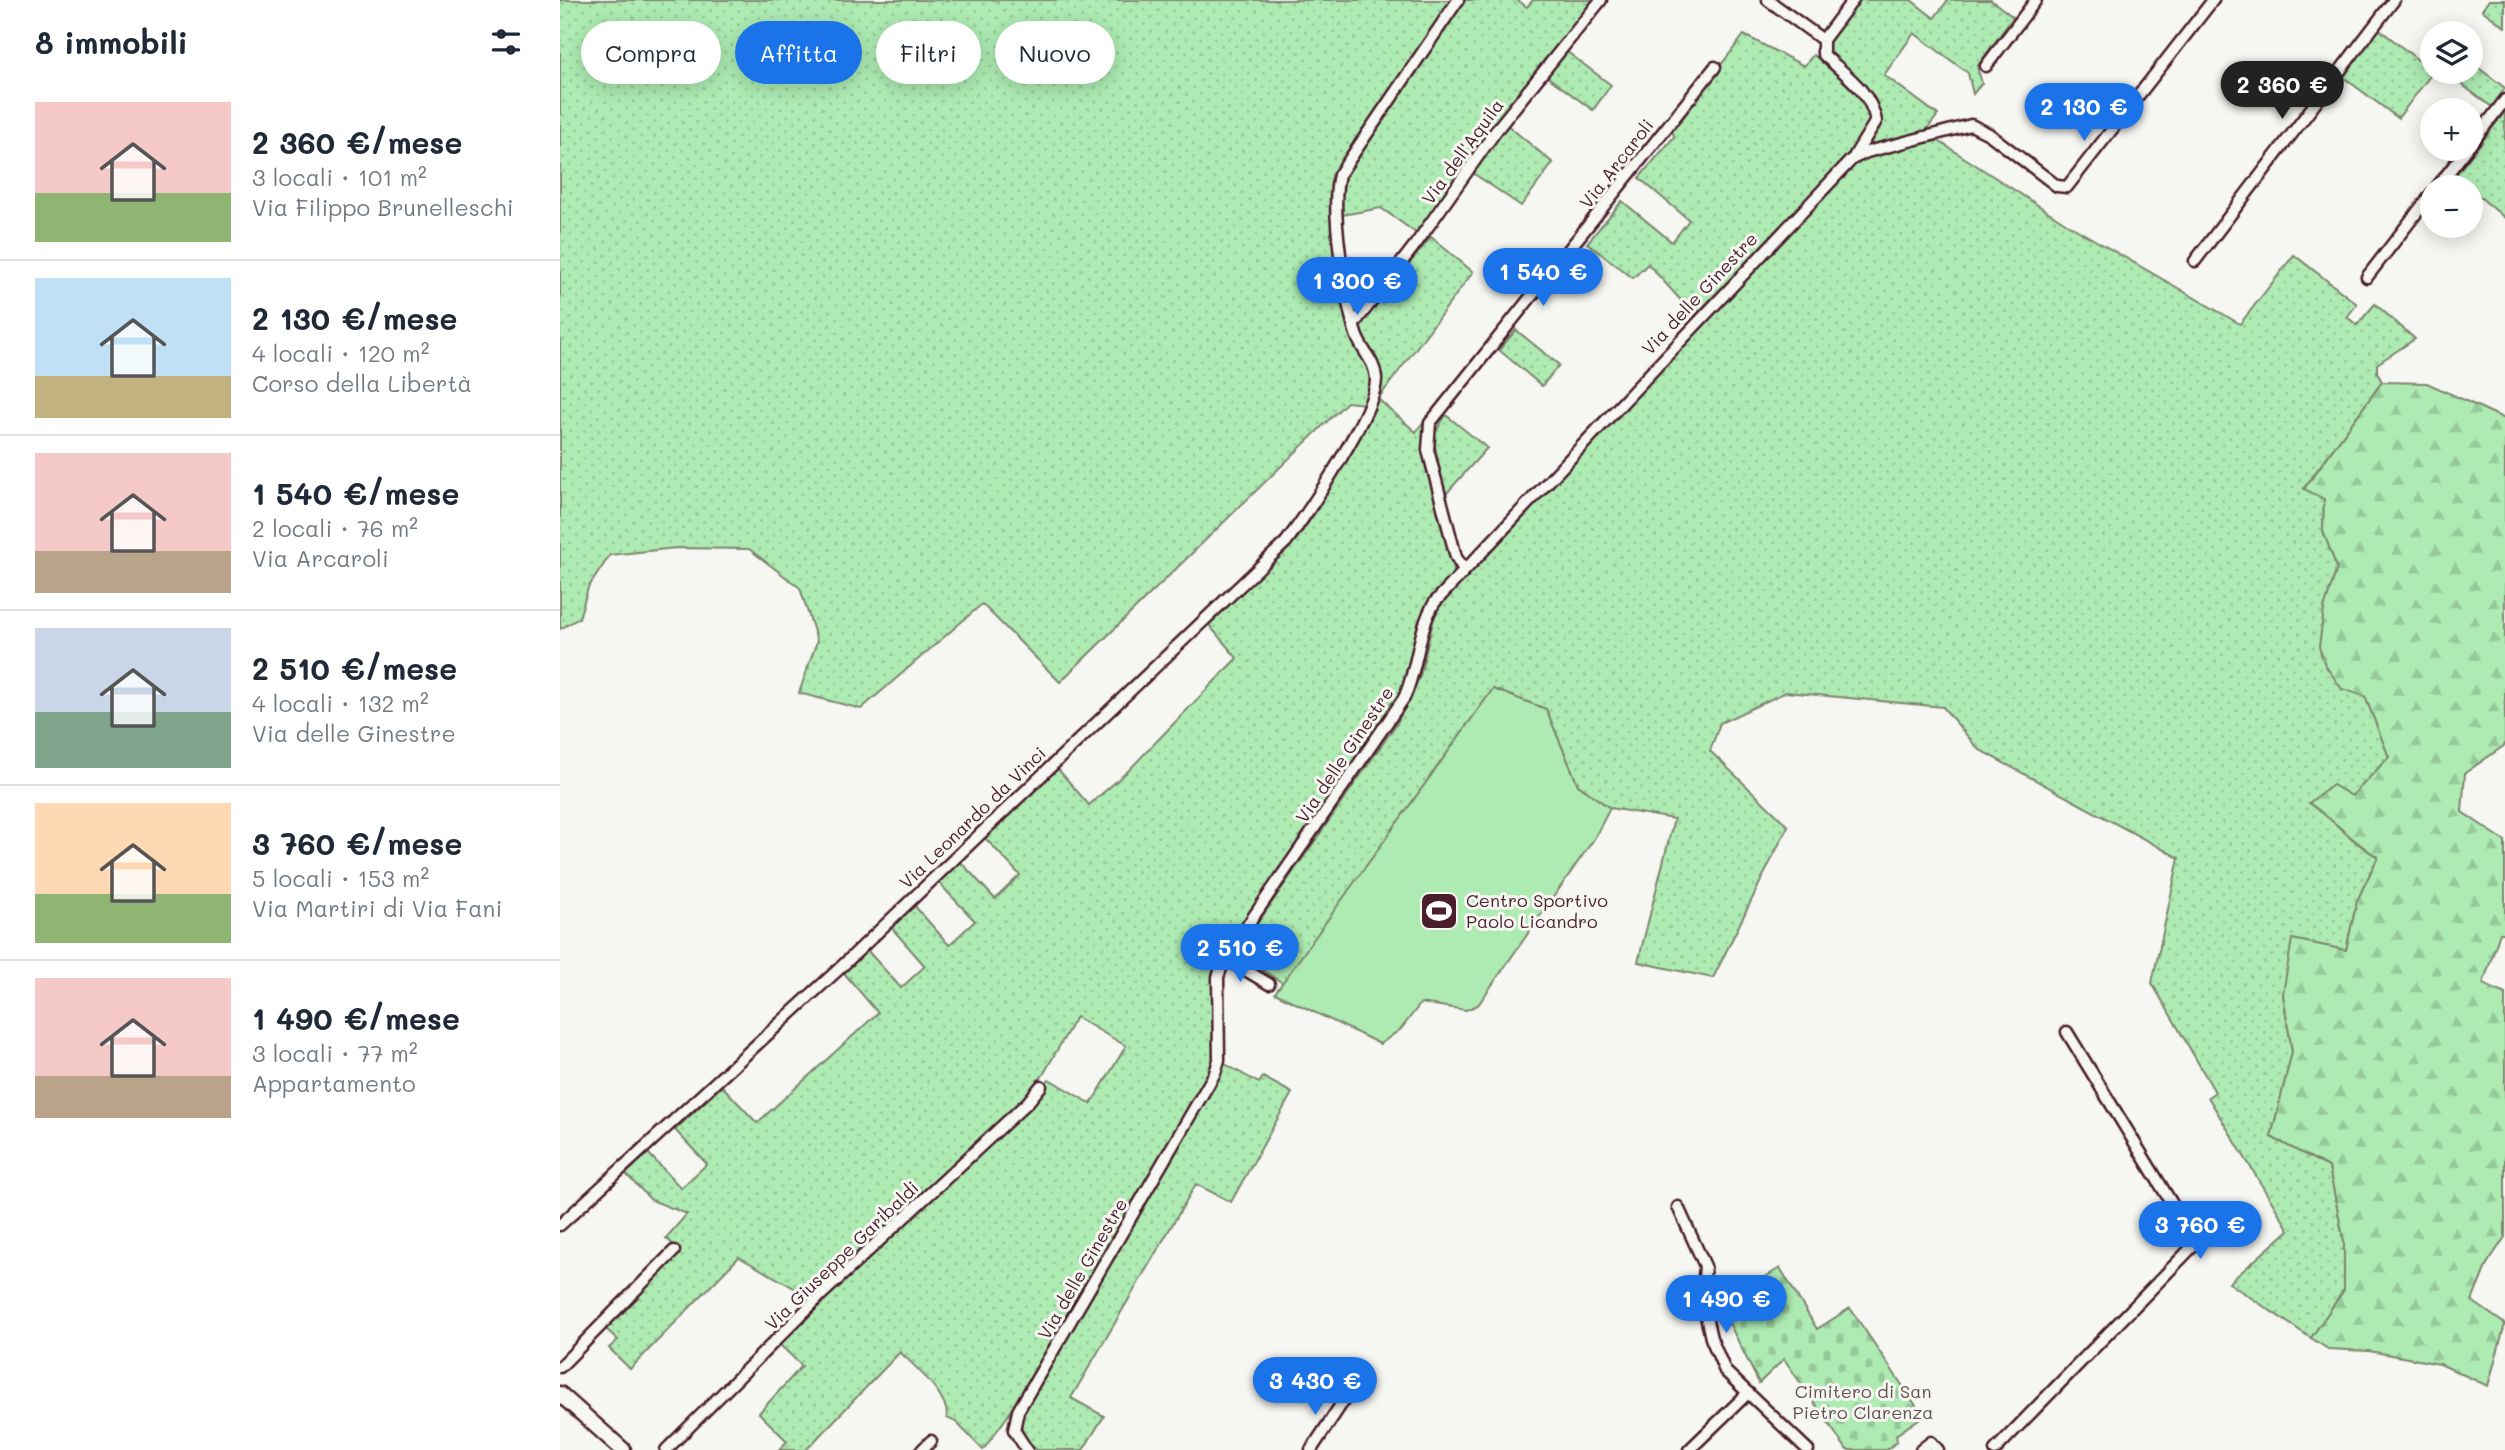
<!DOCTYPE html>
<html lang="it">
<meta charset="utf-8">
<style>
body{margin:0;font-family:Mali,sans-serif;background:#f2f2f3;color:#1f2937;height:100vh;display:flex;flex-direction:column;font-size:26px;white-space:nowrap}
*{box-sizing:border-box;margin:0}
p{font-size:23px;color:#747a83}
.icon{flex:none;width:38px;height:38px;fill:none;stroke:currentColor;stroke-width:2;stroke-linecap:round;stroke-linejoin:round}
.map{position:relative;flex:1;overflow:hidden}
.sheet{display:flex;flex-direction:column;background:#fff;width:560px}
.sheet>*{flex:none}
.top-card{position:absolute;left:21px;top:21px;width:665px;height:63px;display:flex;gap:14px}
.buttons{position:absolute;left:1860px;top:21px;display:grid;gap:14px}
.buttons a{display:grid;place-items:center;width:63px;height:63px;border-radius:50%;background:#fff;box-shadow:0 4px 18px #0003;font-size:35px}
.price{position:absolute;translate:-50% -60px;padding:0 16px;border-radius:24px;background:#1a73e8;color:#fff;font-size:23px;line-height:46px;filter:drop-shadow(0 2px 4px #0008)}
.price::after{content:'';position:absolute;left:50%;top:42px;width:21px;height:16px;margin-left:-10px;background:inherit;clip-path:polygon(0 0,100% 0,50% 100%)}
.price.active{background:#222;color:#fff}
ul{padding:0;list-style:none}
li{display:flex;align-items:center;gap:21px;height:175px;padding:0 35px}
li+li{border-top:2px solid #e0e1e3}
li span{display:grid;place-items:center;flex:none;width:196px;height:140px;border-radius:0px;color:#555}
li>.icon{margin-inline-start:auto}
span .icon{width:84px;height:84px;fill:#fffc;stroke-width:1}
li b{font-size:30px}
h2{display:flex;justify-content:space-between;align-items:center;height:84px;padding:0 35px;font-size:30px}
.tag{padding:0 24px;border-radius:32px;background:#fff;box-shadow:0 4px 18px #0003;font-size:24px;line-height:63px}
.tag.active{background:#1a73e8;color:#fff}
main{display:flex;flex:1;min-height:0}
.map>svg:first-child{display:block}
.grass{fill:url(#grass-dots);stroke:#7c856e;stroke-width:2}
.forest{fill:url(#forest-firs);stroke:#7c856e;stroke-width:2}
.cemetery{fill:url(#cemetery-stones);stroke:#7c856e;stroke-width:2}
.pitch{fill:#adebb2;stroke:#7c856e;stroke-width:2}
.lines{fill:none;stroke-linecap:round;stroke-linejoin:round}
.street-casing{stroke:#4a1f2b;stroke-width:15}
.secondary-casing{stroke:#4a1f2b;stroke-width:19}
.street{stroke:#f6f6f2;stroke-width:10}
.secondary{stroke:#f6f6f2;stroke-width:14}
.labels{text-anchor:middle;stroke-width:6;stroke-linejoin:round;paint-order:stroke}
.street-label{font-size:18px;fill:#4a1f2b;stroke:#f6f6f2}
.poi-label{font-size:18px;fill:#4a1f2b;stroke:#f6f6f2;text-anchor:start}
.park-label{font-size:18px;fill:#63524d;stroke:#f6f6f2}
</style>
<main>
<section class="sheet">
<h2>8 immobili<svg class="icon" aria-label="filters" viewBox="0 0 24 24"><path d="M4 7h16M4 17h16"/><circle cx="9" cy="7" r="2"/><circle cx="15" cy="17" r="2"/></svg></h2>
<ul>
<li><span style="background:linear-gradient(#f6c9c9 65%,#8fb573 0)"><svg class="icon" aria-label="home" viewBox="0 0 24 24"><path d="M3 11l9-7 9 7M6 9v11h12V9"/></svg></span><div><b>2 360 €/mese</b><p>3 locali · 101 m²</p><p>Via Filippo Brunelleschi</p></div></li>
<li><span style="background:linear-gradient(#bfe0f5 70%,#c2b280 0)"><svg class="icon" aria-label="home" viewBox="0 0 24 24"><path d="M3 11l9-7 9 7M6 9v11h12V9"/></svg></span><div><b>2 130 €/mese</b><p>4 locali · 120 m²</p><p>Corso della Libertà</p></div></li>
<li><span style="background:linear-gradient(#f6c9c9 70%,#b9a48a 0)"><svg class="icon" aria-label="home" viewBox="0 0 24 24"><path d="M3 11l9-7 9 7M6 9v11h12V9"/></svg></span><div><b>1 540 €/mese</b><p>2 locali · 76 m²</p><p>Via Arcaroli</p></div></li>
<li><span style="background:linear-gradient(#c9d6e8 60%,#7fa58c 0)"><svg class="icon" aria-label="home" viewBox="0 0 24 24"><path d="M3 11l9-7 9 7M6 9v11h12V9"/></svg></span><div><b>2 510 €/mese</b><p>4 locali · 132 m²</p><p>Via delle Ginestre</p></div></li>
<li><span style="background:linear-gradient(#ffd9b3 65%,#8fb573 0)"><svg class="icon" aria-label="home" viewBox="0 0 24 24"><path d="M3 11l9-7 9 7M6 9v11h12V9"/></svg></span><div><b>3 760 €/mese</b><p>5 locali · 153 m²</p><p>Via Martiri di Via Fani</p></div></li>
<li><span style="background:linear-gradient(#f6c9c9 70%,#b9a48a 0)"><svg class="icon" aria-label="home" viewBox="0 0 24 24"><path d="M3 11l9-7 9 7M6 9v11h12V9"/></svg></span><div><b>1 490 €/mese</b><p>3 locali · 77 m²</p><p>Appartamento</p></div></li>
</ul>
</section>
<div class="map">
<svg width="1945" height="1450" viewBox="0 0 1945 1450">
<defs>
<pattern id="grass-dots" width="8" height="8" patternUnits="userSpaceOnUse" patternTransform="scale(1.75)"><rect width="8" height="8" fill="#adebb2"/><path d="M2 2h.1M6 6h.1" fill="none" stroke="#96c999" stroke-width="1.8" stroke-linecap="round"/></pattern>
<pattern id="forest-firs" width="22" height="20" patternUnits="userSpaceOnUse" patternTransform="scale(1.75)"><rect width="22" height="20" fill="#adebb2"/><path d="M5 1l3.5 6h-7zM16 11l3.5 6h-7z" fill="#96c999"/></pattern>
<pattern id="cemetery-stones" width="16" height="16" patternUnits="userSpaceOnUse" patternTransform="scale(1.75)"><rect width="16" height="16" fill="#adebb2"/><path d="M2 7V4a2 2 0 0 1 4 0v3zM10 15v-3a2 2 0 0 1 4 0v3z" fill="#96c999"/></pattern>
</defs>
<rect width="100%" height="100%" fill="#f6f6f2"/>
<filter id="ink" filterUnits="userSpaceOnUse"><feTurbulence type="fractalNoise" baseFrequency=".0143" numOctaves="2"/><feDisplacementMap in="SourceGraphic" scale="14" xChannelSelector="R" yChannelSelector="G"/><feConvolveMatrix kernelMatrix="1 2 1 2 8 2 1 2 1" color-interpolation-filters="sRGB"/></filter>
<g filter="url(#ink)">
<g class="grass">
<polygon points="0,0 895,0 776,176 789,321 811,372 812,381 805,404 787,402 500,682 422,604 301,709 239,693 257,641 240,588 189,549 116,548 50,555 28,588 19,618 0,629"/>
<polygon points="905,0 957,0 967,7 973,0 1035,0 859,235 821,208 782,215 779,194 783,176"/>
<path d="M1300 0H1351L1374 18 1388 0H1431L1453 17 1417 67 1422 83 1413 94 1408 73 1354 33 1324 75 1378 115 1363 134 1308 146C1348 84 1265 75 1269 44 1271 28 1290 12 1300 0Z"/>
<polygon points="1929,0 1945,0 1945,27 1922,10"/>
<polygon points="1819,29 1873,72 1838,118 1783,77"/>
<path d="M1184 35 1244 66 1253 55C1270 66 1311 96 1310 118 1310 127 1303 136 1299 143L1135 316 1088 264 1073 278 1027 243 1062 201 1112 242 1129 220 1079 178 1114 137 1112 128Z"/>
<polygon points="1006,51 1051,85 1033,110 985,75"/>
<polygon points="1911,62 1945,88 1932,107 1885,72 1911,72"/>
<polygon points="1945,112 1945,218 1895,176"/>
<polygon points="946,124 993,163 961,206 913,173"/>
<path d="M1377 140 1507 224 1680 324 1734 255 1797 304 1787 317 1797 325 1815 304 1855 339 1817 364V372L1822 382 1744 488 1764 499 1763 531 1777 568 1764 609 1782 688 1805 696 1829 757 1792 796 1750 803C1774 820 1792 843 1818 857L1797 901 1786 950 1723 994 1732 1052 1711 1137 1769 1167 1784 1242V1290L1751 1338 1669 1283 1729 1230 1648 1097 1655 1092 1592 983 1619 858 1418 749 1383 707 1226 692 1160 723 1150 751 1228 826 1153 978 1078 962 1114 819 1050 808 1018 785 986 709 933 689 723 983 676 954 837 723 860 676 875 613 883 602 1290 164 1307 156Z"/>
<path d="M871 237 913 272 818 399 856 432 864 421 862 452 895 573 867 605 849 679 840 696 661 958 653 977 655 1060 651 1071 447 1417 423 1450 396 1422 387 1418C389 1395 356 1368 340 1352L246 1450H219L227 1441 199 1413 242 1366 218 1343 470 1105 489 1079 531 1104 566 1046 516 1017 483 1075 465 1097 252 1298 179 1257 70 1369 49 1348 58 1340 45 1328 119 1250 106 1238 127 1214 91 1200 66 1174 88 1153 121 1188 147 1164 115 1130 162 1086 197 1123 318 1013 284 973 307 950 341 988 365 966 330 926 353 904 389 945 415 921 378 882 400 861 435 899 460 875 425 838 497 768 529 805 569 770 677 658 649 625 737 539 757 510 818 399 820 373 800 332 802 320Z"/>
<polygon points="956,330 999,365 982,386 939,350"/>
<polygon points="886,415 927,448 885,495 873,436"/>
<path d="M665 1064 699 1083 703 1077 732 1093 671 1202 636 1184 511 1398 544 1416 523 1450H477C459 1435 458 1424 467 1403Z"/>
</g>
<path class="forest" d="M1822 382 1867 383 1945 419V745L1905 773 1902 812 1945 841V933H1940L1923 984 1945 994V1237L1927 1264 1912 1301 1945 1324 1928 1386 1880 1364 1809 1351 1768 1349 1751 1338 1784 1290V1242L1769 1167 1711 1137 1732 1052 1723 994 1732 939 1786 950 1797 901 1818 857C1793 842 1774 820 1749 803L1773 785 1792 796 1829 757 1805 696 1782 689 1765 665 1759 647 1764 609 1777 568 1763 531 1764 499 1744 489Z"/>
<polygon class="cemetery" points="1220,1268 1257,1329 1290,1308 1363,1416 1336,1435 1337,1442 1326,1450 1287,1450 1224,1359 1199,1383 1163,1311 1173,1306 1169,1299"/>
<polygon class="pitch" points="933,689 986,709 1018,785 1050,808 1034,839 918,1005 906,1010 861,1003 841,1029 820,1044 715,993"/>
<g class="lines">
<defs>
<g id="street">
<polyline points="1208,0 1263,40"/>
<path d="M1293 0 1263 40V54C1285 75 1310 90 1316 121L1295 155"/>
<polyline points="1426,66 1476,0"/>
<polyline points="1911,144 1945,100"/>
<polyline points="1877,187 1907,149"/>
<polyline points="1635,261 1834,0"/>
<polyline points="1807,277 1872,193"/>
<polyline points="794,324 855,245 938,128 1041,0"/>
<polyline points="904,570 896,557 868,450 870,423 1155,67"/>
<polyline points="665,958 709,984"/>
<polyline points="1118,1207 1145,1266 1142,1299 1151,1338 1165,1371 1248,1450"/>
<path d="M0 1225 279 969 726 542C747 514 818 408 816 378 815 361 801 350 796 334 785 299 770 209 779 175L898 0"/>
<polyline points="0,1367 114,1251"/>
<polyline points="106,1450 262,1294 468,1102 481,1086"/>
<polyline points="362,1450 371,1441"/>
<path d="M467 1450 454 1430 458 1411 655 1073 659 1060 658 977 665 958 844 698C858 668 858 628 875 602L1292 159 1307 152 1411 125 1429 134 1497 186 1507 187 1653 0"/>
<polyline points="751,1450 784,1400"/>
<polyline points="1129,1450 1188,1393"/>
<polyline points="1361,1450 1371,1442 1378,1450"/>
<polyline points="1435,1450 1636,1243 1507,1032"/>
</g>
<polyline id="secondary" points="0,1394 63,1450"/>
</defs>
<use href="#street" class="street-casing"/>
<use href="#secondary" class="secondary-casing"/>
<use href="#street" class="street"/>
<use href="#secondary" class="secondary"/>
</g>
</g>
<defs>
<symbol id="stadium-square" viewBox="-11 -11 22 22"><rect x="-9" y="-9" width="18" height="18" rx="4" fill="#4a1f2b" stroke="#f6f6f2"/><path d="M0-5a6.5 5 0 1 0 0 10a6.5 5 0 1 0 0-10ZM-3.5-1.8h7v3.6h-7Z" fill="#fff"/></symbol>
</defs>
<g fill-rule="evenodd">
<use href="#stadium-square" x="857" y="889" width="44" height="44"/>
</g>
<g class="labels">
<g class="street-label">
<text transform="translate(903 152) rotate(-54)" y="6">Via dell'Aquila</text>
<text transform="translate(1057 164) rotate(-52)" y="6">Via Arcaroli</text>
<text transform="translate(1140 294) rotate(-47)" y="6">Via delle Ginestre</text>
<text transform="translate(785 755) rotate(-56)" y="6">Via delle Ginestre</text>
<text transform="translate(413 818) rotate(-44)" y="6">Via Leonardo da Vinci</text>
<text transform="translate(282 1256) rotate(-44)" y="6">Via Giuseppe Garibaldi</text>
<text transform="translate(523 1269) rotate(-60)" y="6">Via delle Ginestre</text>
</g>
<g class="poi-label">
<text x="906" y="907">Centro Sportivo<tspan x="906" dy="21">Paolo Licandro</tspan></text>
</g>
<g class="park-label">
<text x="1303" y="1398">Cimitero di San<tspan x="1303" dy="21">Pietro Clarenza</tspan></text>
</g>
</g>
</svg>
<div class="buttons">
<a><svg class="icon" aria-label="layers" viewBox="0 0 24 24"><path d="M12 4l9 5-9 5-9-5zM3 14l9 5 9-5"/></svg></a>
<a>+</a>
<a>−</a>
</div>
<b class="price active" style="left:1722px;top:121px">2 360 €</b>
<b class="price" style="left:1524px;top:143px">2 130 €</b>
<b class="price" style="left:983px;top:308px">1 540 €</b>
<b class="price" style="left:797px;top:317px">1 300 €</b>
<b class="price" style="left:680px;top:984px">2 510 €</b>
<b class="price" style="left:1640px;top:1261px">3 760 €</b>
<b class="price" style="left:1166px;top:1335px">1 490 €</b>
<b class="price" style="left:755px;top:1417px">3 430 €</b>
<div class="top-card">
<a class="tag">Compra</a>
<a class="tag active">Affitta</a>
<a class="tag">Filtri</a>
<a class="tag">Nuovo</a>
</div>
</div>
</main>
